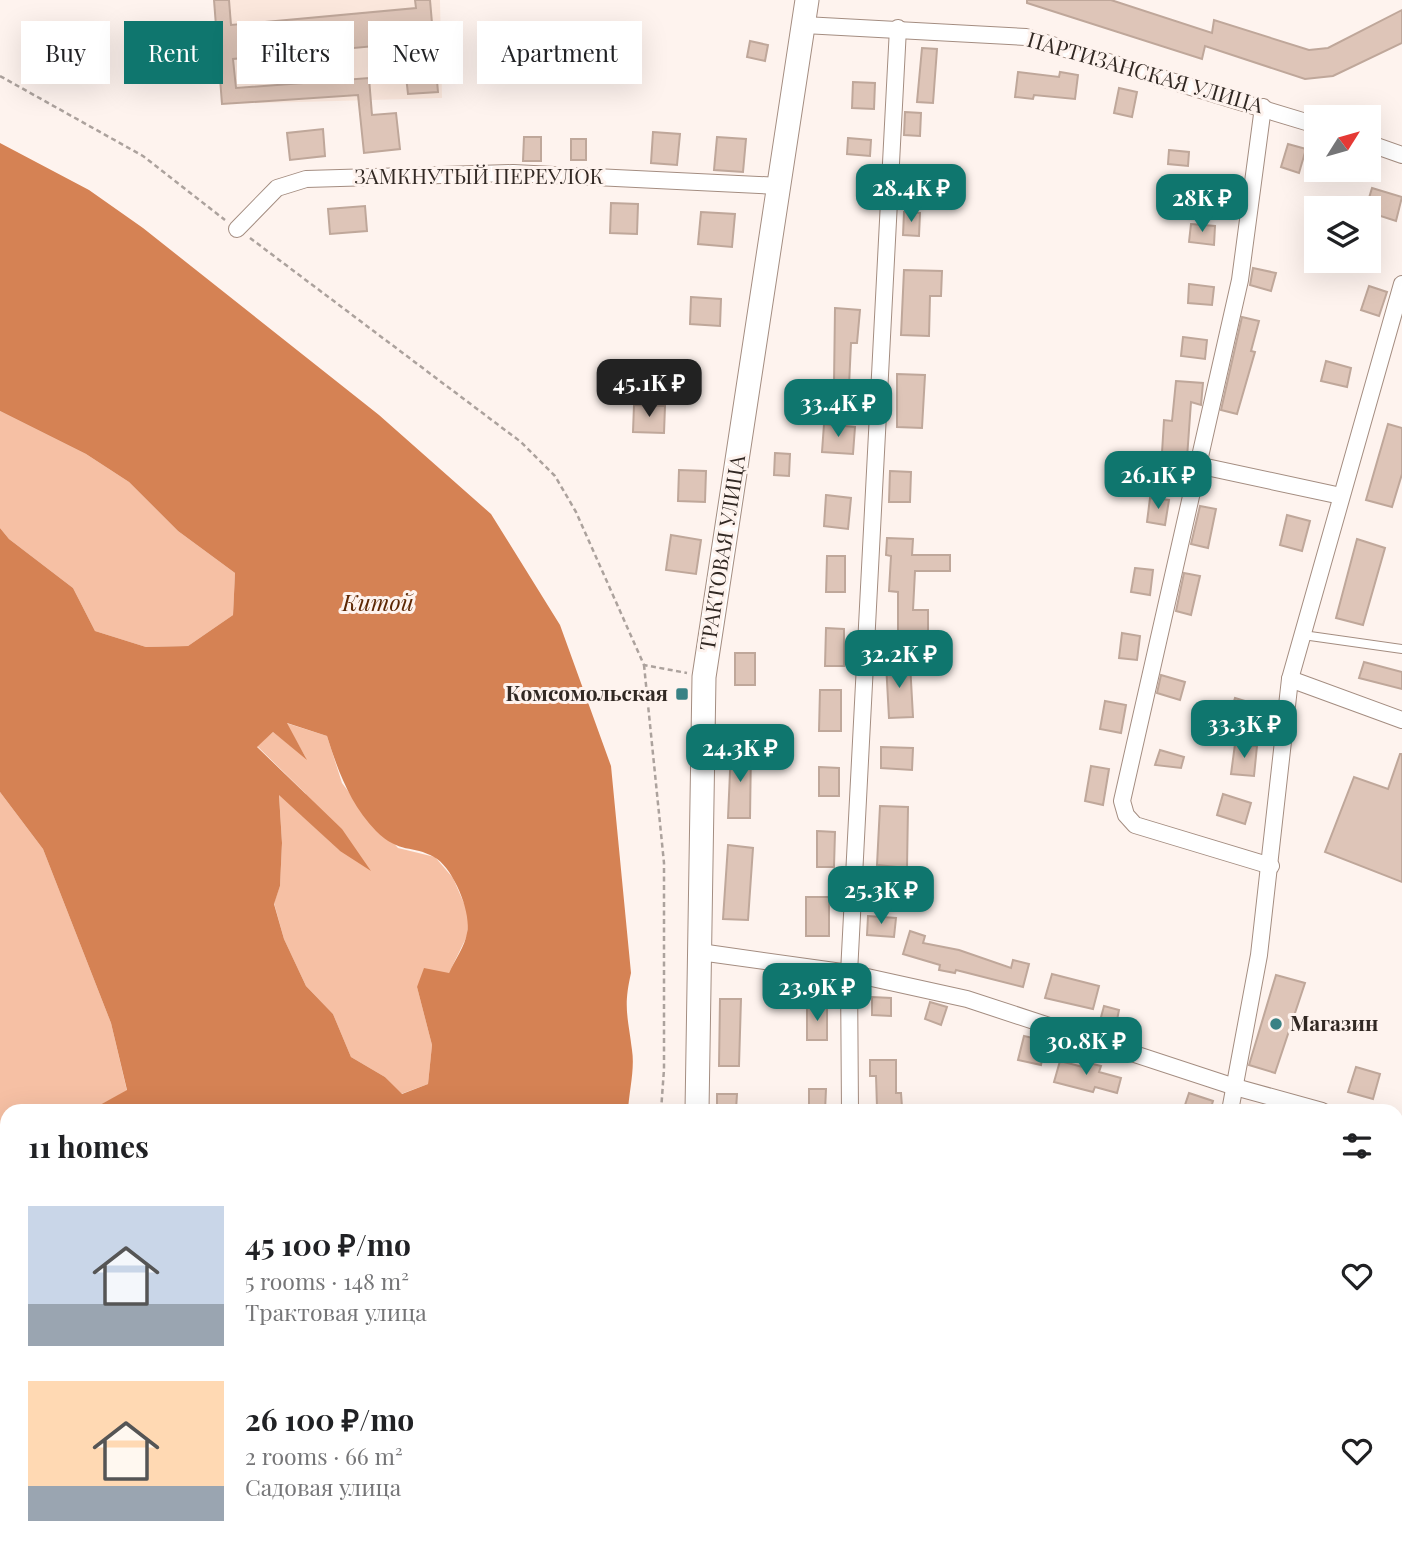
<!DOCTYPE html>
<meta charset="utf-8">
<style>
body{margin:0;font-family:"Playfair Display",serif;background:#f6f6f6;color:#202124;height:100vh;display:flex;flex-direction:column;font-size:26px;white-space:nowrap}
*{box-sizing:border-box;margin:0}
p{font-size:23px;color:#757577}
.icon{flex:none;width:38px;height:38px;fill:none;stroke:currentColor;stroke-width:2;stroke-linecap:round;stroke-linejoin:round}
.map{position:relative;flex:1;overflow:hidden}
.sheet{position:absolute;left:0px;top:1104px;width:1404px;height:450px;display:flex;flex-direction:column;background:#fff;border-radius:21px 21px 0 0;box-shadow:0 7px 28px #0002}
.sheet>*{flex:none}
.top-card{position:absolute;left:21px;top:21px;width:700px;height:63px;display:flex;gap:14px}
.needle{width:46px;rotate:53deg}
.controls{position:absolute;left:1304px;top:105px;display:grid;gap:14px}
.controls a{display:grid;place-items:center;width:77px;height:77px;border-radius:0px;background:#fff;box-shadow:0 7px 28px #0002;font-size:35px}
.price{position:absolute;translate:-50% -60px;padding:0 16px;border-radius:14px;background:#0f766e;color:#fff;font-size:23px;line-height:46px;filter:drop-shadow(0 2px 4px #0008)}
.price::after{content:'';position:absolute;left:50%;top:42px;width:21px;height:16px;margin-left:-10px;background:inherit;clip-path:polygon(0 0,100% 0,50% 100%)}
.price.current{background:#222;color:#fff}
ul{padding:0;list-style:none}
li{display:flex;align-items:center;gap:21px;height:175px;padding:0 28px}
li span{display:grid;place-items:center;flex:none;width:196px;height:140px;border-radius:0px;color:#555}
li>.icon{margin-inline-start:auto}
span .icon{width:84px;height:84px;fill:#fffc;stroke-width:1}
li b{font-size:30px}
h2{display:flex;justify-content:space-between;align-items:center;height:84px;padding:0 28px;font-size:30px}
.pill{padding:0 24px;border-radius:0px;background:#fff;box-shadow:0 7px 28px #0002;font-size:24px;line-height:63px}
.pill.current{background:#0f766e;color:#fff}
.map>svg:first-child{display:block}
.built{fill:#fbe7dc}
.green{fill:#f6c0a4}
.water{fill:#d58254;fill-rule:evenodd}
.building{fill:#dec5b8;stroke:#bfa79a;stroke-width:2}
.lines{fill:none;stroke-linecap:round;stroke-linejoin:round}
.lane-casing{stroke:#a48d81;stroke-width:10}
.street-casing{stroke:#a48d81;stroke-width:18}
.secondary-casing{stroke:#a48d81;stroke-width:25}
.path{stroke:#aca29d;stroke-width:2.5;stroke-dasharray:5 3.5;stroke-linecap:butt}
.lane{stroke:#fff;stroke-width:8}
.street{stroke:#fff;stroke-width:16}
.secondary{stroke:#fff;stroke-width:23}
.poi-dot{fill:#398285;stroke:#fef3ee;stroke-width:2.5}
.labels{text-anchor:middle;stroke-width:6;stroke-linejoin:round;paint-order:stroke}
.street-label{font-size:21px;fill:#312823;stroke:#fef3ee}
.poi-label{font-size:21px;font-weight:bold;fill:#312823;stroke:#fef3ee;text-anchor:end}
.water-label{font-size:23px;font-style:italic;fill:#5d2703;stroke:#fef3ee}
</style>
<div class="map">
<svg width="1402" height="1553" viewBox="0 0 1402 1553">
<rect width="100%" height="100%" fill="#fef3ee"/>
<polygon class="built" points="214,0 440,0 442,98 222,104"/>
<g class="green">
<polygon points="0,411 86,454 129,482 178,531 235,573 233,615 188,646 146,647 95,631 73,588 9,539 0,528"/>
<polygon points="286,723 327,736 342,783 354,799 398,848 435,857 453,878 469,915 467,936 449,973 417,987 432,1045 428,1084 401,1094 385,1077 351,1057 333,1014 306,986 284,939 274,903 280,886 282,843 279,794 340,851 305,793 257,746 273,732 306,758"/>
<polygon points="0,792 43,849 111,1023 127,1091 89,1111 7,1111 7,1140 0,1140"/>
</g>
<g class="water">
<path d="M0 143 89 190 143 228 379 415 491 514 560 625 611 766 631 973C623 1008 628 1016 632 1050 635 1069 629 1092 628 1111H89L127 1090 111 1023 43 849 0 792V528L9 539 73 588 95 631 146 647 188 646 233 615 235 573 178 531 129 482 86 454 0 411ZM287 723 327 736C338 771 350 804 376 831 399 854 413 845 434 857 453 867 472 913 467 933 465 946 455 960 449 973L424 968 417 987 432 1045 428 1084 402 1094 385 1077 351 1057 333 1014 306 986 284 939 274 904 280 886 282 843 279 795 340 851 371 871 342 829 257 747 273 732 307 760Z"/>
<polygon points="0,1140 7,1140 7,1336 0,1340"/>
<polygon points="300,1547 550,1547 549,1553 299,1553"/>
</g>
<g class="building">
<polygon points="214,0 229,0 231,25 416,8 415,0 430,0 438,92 408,94 406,76 422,74 419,42 233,59 236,88 369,78 372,115 396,113 400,149 364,153 358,95 222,104"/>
<polygon points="1027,0 1111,0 1212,33 1214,20 1309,50 1328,48 1402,10 1402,43 1333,76 1305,79 1205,46 1202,59 1027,3"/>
<polygon points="750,41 768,45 765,61 747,57"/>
<polygon points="922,48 937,49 933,103 917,102"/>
<polygon points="1018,72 1059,77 1060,72 1078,75 1075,99 1034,95 1033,99 1015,97"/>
<polygon points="853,82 875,83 874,109 852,108"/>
<polygon points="1119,88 1137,92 1132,117 1114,113"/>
<polygon points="905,112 921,113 920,136 904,135"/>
<polygon points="323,129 325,156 290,160 287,133"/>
<polygon points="653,132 680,134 677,165 651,163"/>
<polygon points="524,137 541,137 541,161 523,161"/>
<polygon points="717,137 746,139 743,172 714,170"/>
<polygon points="848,138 871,140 870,156 847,154"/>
<rect x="571" y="139" width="15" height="21"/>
<polygon points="1288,144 1306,149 1299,173 1281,167"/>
<polygon points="1169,150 1189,152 1188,166 1168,164"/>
<polygon points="908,173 931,175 930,190 907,189"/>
<polygon points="1372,188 1402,197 1396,221 1368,212 1366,208"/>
<polygon points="611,203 638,204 637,234 610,233"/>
<polygon points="365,206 367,231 330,234 328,209"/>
<polygon points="701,212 735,214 732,247 698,244"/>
<polygon points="904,212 920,213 919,236 903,235"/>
<polygon points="1191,224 1215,226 1214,245 1189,242"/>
<polygon points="1253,268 1276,273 1271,291 1250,285"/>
<polygon points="904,270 942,271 941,296 930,296 929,336 901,335"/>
<polygon points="1189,284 1214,287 1212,305 1188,303"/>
<polygon points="1369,286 1387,292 1379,316 1361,310"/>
<polygon points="691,297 721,299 720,326 690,324"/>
<polygon points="835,308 860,310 857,343 851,343 849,386 834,384"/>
<polygon points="1242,317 1259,321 1251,351 1255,352 1237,414 1221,410"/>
<polygon points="1183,337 1207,340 1205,359 1181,356"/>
<polygon points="1326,361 1351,368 1347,387 1321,381"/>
<polygon points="897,374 925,375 922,428 897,427"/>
<polygon points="1176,381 1203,383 1201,405 1191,402 1186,472 1161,469 1164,420 1172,421"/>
<polygon points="634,405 665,406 664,433 633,432"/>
<polygon points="824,424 855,427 853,454 822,452"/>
<polygon points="1388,424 1402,428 1402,474 1392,507 1366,500"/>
<polygon points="775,453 790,454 789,476 774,475"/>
<polygon points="679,470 706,471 705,502 678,501"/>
<polygon points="890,471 911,472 910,502 889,502"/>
<polygon points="826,495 851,498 848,529 824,526"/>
<polygon points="1150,498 1169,500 1165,525 1147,522"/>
<polygon points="1200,506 1216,509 1208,548 1191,544"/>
<polygon points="1287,515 1310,521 1302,551 1280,545"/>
<polygon points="671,535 701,540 696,574 666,570"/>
<polygon points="887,538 913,539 912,555 950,555 950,571 915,571 913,610 928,610 928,631 898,631 898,592 889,591 891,556 886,555"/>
<polygon points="1357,539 1385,548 1363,625 1336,618"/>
<polygon points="827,556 845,556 845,592 826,592"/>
<polygon points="1135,568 1153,570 1150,595 1131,592"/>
<polygon points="1184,573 1200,576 1191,615 1176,611"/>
<polygon points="826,628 844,629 844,666 825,666"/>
<polygon points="1122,633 1140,636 1137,660 1119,658"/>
<rect x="735" y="653" width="20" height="32"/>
<polygon points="1364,662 1402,672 1402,689 1359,678"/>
<polygon points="886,663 910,663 913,717 889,718"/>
<polygon points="1161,675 1185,682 1180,700 1157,693"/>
<polygon points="820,690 841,690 841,731 819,731"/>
<polygon points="1235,698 1258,705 1253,723 1229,716"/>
<polygon points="1105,701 1126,705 1121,733 1100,729"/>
<polygon points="1235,744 1257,746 1254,776 1231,774"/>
<polygon points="881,747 913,748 912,770 881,768"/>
<polygon points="731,749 751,749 750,818 728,818"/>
<polygon points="1160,750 1184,757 1181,768 1155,765"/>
<polygon points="1400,754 1402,754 1402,882 1325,852 1354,777 1388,789"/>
<polygon points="1091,766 1109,769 1103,805 1085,801"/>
<polygon points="819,767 839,768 839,796 819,796"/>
<polygon points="1223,794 1251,803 1245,824 1217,815"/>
<polygon points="880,806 908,807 907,868 877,865"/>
<polygon points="817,831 835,832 834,867 817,867"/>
<polygon points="728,845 753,848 748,920 723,919"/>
<rect x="806" y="897" width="23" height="39"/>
<polygon points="868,916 896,918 894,937 867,935"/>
<polygon points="910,931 925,936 923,943 959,950 1011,968 1013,960 1029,964 1023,987 956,970 955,973 939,970 940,965 903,954"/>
<polygon points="1052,974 1099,986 1093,1009 1045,998"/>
<polygon points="1276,975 1305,983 1275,1073 1249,1065"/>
<polygon points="872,997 891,998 891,1016 872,1015"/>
<polygon points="720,999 741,999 739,1066 719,1066"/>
<polygon points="930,1002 947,1007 941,1025 925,1019"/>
<rect x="807" y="1006" width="20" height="34"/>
<polygon points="1104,1006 1119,1010 1116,1025 1100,1021"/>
<polygon points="1024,1036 1046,1041 1041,1065 1018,1060"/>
<polygon points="870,1060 896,1060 896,1093 901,1093 902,1107 877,1107 876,1076 870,1076"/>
<polygon points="1060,1061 1083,1067 1085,1062 1101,1066 1099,1072 1121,1078 1117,1093 1095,1087 1093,1092 1054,1082"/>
<polygon points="1356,1067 1380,1074 1373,1099 1348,1092"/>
<polygon points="809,1089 826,1089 825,1111 809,1111"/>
<polygon points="1189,1093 1213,1101 1210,1111 1183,1111"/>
<polygon points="717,1094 737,1094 736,1110 717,1110"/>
</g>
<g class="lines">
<defs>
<g id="lane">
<polyline points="1303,635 1402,649"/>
<polyline points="734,1553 735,1547"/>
</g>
<g id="street">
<polyline points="804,25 1026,37 1316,125"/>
<polyline points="1263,107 1240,280 1122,801 1126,815 1135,825 1271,866"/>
<polyline points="1368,143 1402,155"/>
<polyline points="237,229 277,188 306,179 513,173 780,186"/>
<polyline points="1197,465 1341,496"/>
<polyline points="1290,679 1402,720"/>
<polyline points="700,952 849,973 967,999 1235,1087 1322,1111"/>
<polyline points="850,1111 849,973 898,28"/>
<polyline points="1230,1111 1259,955 1290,679 1402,284"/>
<polyline points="1396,1132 1402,1134"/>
<polyline points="1396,1198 1402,1203"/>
<polyline points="1396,1516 1402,1518"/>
<polyline points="1353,1547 1358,1553"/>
<polyline points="851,1553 851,1547"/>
<polyline points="1159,1553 1159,1547"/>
</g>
<g id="secondary">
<polyline points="697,1111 704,677 807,0"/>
<polyline points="684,1553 685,1547"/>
</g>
</defs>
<use href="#lane" class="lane-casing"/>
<use href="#street" class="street-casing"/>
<use href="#secondary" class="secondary-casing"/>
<g class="path">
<polyline points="0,76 143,156 225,220"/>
<polyline points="250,238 521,442 555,476 576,512 644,665 687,673"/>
<polyline points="644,665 664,863 664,1069 661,1111"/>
<polyline points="591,1553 592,1547"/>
</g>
<use href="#lane" class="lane"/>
<use href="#street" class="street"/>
<use href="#secondary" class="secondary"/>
</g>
<g class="poi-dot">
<rect x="675" y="687" width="14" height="14" rx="3.5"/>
<circle cx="1276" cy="1024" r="7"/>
</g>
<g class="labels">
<g class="street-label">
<text transform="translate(1145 73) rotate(16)" y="7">ПАРТИЗАНСКАЯ УЛИЦА</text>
<text x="479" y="184">ЗАМКНУТЫЙ ПЕРЕУЛОК</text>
<text transform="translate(723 553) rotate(-81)" y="7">ТРАКТОВАЯ УЛИЦА</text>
</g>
<g class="poi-label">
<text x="668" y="701">Комсомольская</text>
<text x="1290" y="1031" text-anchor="start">Магазин</text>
</g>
<g class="water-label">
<text x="378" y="611">Китой</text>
</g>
</g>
</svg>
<div class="controls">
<a><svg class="needle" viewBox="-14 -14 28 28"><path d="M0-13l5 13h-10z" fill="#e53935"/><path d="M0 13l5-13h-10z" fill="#757577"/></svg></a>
<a><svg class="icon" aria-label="layers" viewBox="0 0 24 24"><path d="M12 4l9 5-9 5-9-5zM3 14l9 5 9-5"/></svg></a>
</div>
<b class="price" style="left:911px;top:224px">28.4K ₽</b>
<b class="price" style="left:1202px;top:234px">28K ₽</b>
<b class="price current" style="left:649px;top:419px">45.1K ₽</b>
<b class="price" style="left:838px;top:439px">33.4K ₽</b>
<b class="price" style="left:1158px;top:511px">26.1K ₽</b>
<b class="price" style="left:899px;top:690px">32.2K ₽</b>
<b class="price" style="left:1244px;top:760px">33.3K ₽</b>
<b class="price" style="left:740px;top:784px">24.3K ₽</b>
<b class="price" style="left:881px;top:926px">25.3K ₽</b>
<b class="price" style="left:817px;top:1023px">23.9K ₽</b>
<b class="price" style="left:1086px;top:1077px">30.8K ₽</b>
<div class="top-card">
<a class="pill">Buy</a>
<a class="pill current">Rent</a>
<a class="pill">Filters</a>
<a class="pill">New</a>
<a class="pill">Apartment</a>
</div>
<section class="sheet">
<h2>11 homes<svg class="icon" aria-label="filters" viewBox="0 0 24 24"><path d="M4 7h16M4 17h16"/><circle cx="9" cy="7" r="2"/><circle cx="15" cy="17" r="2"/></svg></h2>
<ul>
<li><span style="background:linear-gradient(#c9d6e8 70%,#9aa5b1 0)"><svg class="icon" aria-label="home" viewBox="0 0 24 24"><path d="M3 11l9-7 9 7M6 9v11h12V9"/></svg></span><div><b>45 100 ₽/mo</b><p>5 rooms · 148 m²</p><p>Трактовая улица</p></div><svg class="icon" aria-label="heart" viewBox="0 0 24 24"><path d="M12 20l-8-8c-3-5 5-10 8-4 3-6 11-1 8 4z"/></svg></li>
<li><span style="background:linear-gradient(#ffd9b3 75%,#9aa5b1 0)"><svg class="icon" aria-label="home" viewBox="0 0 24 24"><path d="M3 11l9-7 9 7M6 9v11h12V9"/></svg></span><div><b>26 100 ₽/mo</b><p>2 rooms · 66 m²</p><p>Садовая улица</p></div><svg class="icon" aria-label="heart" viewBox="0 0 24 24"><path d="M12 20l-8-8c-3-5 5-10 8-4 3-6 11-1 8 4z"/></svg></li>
</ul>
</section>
</div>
